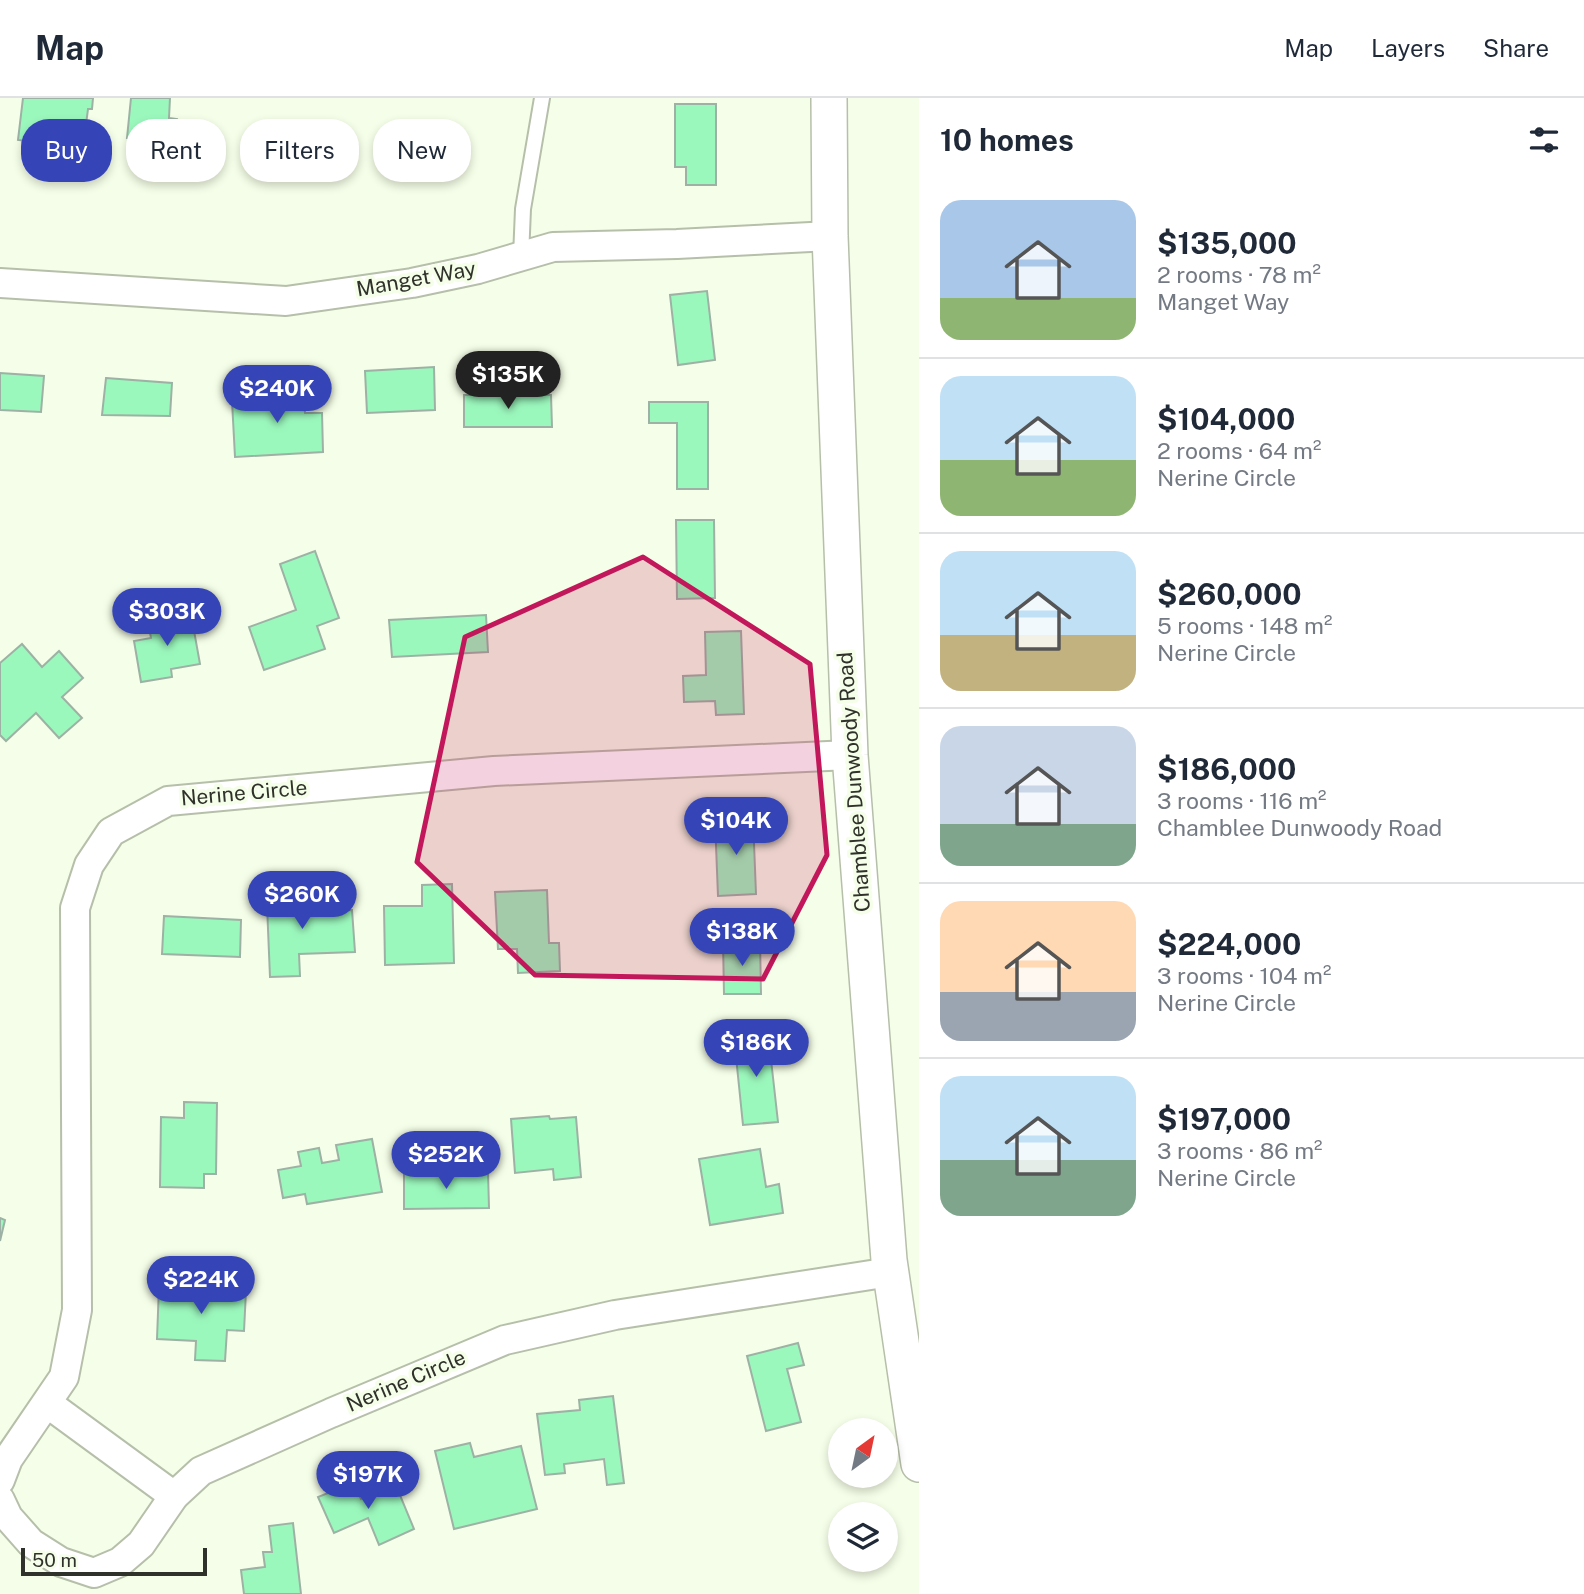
<!DOCTYPE html>
<meta charset="utf-8">
<style>
body{margin:0;font-family:"Public Sans",sans-serif;background:#f6f6f7;color:#1f2937;height:100vh;display:flex;flex-direction:column;font-size:26px;white-space:nowrap}
*{box-sizing:border-box;margin:0}
p{font-size:23px;color:#747a83}
.icon{flex:none;width:38px;height:38px;fill:none;stroke:currentColor;stroke-width:2;stroke-linecap:round;stroke-linejoin:round}
.map{position:relative;flex:1;overflow:hidden}
.details{display:flex;flex-direction:column;background:#fff;width:665px}
.details>*{flex:none}
.hud{position:absolute;left:21px;top:21px;width:665px;height:63px;display:flex;gap:14px}
.needle{width:46px;rotate:33deg}
.controls{position:absolute;left:828px;top:1320px;display:grid;gap:14px}
.controls a{display:grid;place-items:center;width:70px;height:70px;border-radius:50%;background:#fff;box-shadow:0 4px 10px #0003;font-size:35px}
.scale{position:absolute;left:21px;bottom:18px;width:186px;box-sizing:border-box;padding-left:7px;border:4px solid #2f322a;border-top:0;font-size:19px;line-height:24px;white-space:nowrap;color:#2f322a;-webkit-text-stroke:5px #f5fee8;paint-order:stroke}
.price{position:absolute;translate:-50% -60px;padding:0 16px;border-radius:24px;background:#3544b7;color:#fff;font-size:23px;line-height:46px;filter:drop-shadow(0 2px 4px #0008)}
.price::after{content:'';position:absolute;left:50%;top:42px;width:21px;height:16px;margin-left:-10px;background:inherit;clip-path:polygon(0 0,100% 0,50% 100%)}
.price.on{background:#222;color:#fff}
ul{padding:0;list-style:none}
li{display:flex;align-items:center;gap:21px;height:175px;padding:0 21px}
li+li{border-top:2px solid #e0e1e3}
li span{display:grid;place-items:center;flex:none;width:196px;height:140px;border-radius:21px;color:#555}
li>.icon{margin-inline-start:auto}
span .icon{width:84px;height:84px;fill:#fffc;stroke-width:1}
li b{font-size:30px}
h2{display:flex;justify-content:space-between;align-items:center;height:84px;padding:0 21px;font-size:30px}
.tag{padding:0 24px;border-radius:28px;background:#fff;box-shadow:0 4px 10px #0003;font-size:24px;line-height:63px}
.tag.on{background:#3544b7;color:#fff}
header{display:flex;align-items:center;gap:42px;box-sizing:border-box;height:98px;padding:0 35px;background:#fff;border-bottom:2px solid #e0e1e3}
header strong{font-size:33px}
nav{display:flex;gap:38px;margin-inline-start:auto;font-size:24px}
main{display:flex;flex:1;min-height:0}
.map>svg:first-child{display:block}
.building{fill:#9bf8bd;stroke:#9db2a4;stroke-width:2}
.lines{fill:none;stroke-linecap:round;stroke-linejoin:round}
.service-casing{stroke:#b6bfaa;stroke-width:18}
.minor-casing{stroke:#b6bfaa;stroke-width:32}
.tertiary-casing{stroke:#b6bfaa;stroke-width:38}
.service{stroke:#fff;stroke-width:14}
.minor{stroke:#fff;stroke-width:28}
.tertiary{stroke:#fff;stroke-width:35}
.marked{fill:#c2185b;fill-opacity:0.2;stroke:#c2185b;stroke-width:5;stroke-linejoin:round}
.labels{text-anchor:middle;stroke-width:7;stroke-linejoin:round;paint-order:stroke}
.street-label{font-size:21px;fill:#2f322a;stroke:#f5fee8}
</style>
<header>
<strong>Map</strong>
<nav><a>Map</a><a>Layers</a><a>Share</a></nav>
</header>
<main>
<div class="map">
<svg width="919" height="1496" viewBox="0 0 919 1496">
<rect width="100%" height="100%" fill="#f5fee8"/>
<g class="building">
<polygon points="23,0 93,0 92,11 88,11 85,34 69,32 67,48 18,42"/>
<polygon points="131,0 170,0 169,20 177,21 175,45 127,40"/>
<polygon points="675,6 716,6 716,87 686,87 686,69 675,69"/>
<polygon points="707,193 715,262 678,267 670,197"/>
<polygon points="434,269 435,312 367,315 365,273"/>
<polygon points="0,275 44,278 41,314 0,312"/>
<polygon points="106,280 172,285 170,318 102,317"/>
<polygon points="303,287 305,315 322,315 323,354 235,359 232,303 270,301 270,289"/>
<polygon points="464,297 551,297 552,329 464,329"/>
<polygon points="649,304 708,304 708,391 677,391 677,325 649,325"/>
<polygon points="676,422 714,422 715,500 677,501"/>
<polygon points="315,453 339,520 317,528 325,551 264,572 249,529 296,512 280,466"/>
<polygon points="191,516 200,566 171,571 172,579 141,584 134,543 151,540 148,523"/>
<polygon points="486,517 488,554 392,559 389,522"/>
<polygon points="741,533 744,616 716,617 715,603 684,604 683,578 706,577 705,534"/>
<polygon points="22,546 42,569 59,553 83,580 62,599 82,620 59,640 36,615 6,643 0,637 0,565"/>
<polygon points="753,720 756,796 718,798 715,722"/>
<polygon points="293,782 294,814 352,812 355,854 299,856 300,878 270,879 266,783"/>
<polygon points="452,786 454,865 385,867 384,808 422,808 422,787"/>
<polygon points="547,792 549,845 559,845 560,873 518,875 517,851 498,851 495,794"/>
<polygon points="164,818 241,822 240,859 162,856"/>
<polygon points="760,843 761,896 724,896 723,844"/>
<polygon points="768,935 778,1024 743,1027 734,939"/>
<polygon points="184,1004 217,1005 216,1076 204,1076 204,1090 160,1089 161,1019 184,1020"/>
<polygon points="549,1018 550,1021 576,1019 581,1079 554,1082 553,1071 515,1075 511,1021"/>
<polygon points="372,1041 382,1094 307,1106 305,1096 283,1100 278,1072 301,1068 298,1054 319,1050 322,1065 339,1062 336,1047"/>
<polygon points="760,1051 766,1089 779,1086 783,1115 710,1127 699,1061"/>
<polygon points="488,1074 489,1110 404,1111 404,1075"/>
<polygon points="0,1120 5,1122 0,1143"/>
<polygon points="194,1176 218,1177 218,1191 246,1193 244,1233 227,1232 225,1263 195,1262 196,1243 157,1241 159,1188 193,1190"/>
<polygon points="798,1245 804,1267 787,1271 801,1324 766,1333 747,1258"/>
<polygon points="613,1298 624,1385 607,1387 604,1361 564,1366 565,1375 545,1377 537,1316 580,1312 579,1302"/>
<polygon points="470,1345 474,1359 521,1348 537,1411 454,1431 435,1353"/>
<polygon points="353,1385 361,1401 395,1385 414,1431 379,1447 368,1420 334,1435 318,1399"/>
<polygon points="293,1425 301,1496 244,1496 241,1472 265,1469 263,1454 272,1454 269,1428"/>
</g>
<g class="lines">
<defs>
<polyline id="service" points="521,159 523,111 542,0"/>
<g id="minor">
<polyline points="0,185 286,203 412,185 478,171 553,149 677,146 830,138"/>
<polyline points="47,1305 174,1398"/>
<polyline points="0,1382 8,1361 64,1279 77,1212 75,810 89,767 111,734 168,703 494,673 850,657"/>
<polyline points="0,1402 8,1419 31,1445 61,1464 94,1475 120,1464 141,1446 174,1398 201,1373 331,1315 505,1242 615,1217 890,1174"/>
</g>
<polyline id="tertiary" points="829,0 830,138 850,657 889,1162 919,1366"/>
</defs>
<use href="#service" class="service-casing"/>
<use href="#minor" class="minor-casing"/>
<use href="#tertiary" class="tertiary-casing"/>
<use href="#service" class="service"/>
<use href="#minor" class="minor"/>
<use href="#tertiary" class="tertiary"/>
</g>
<path class="marked" d="M643 459 810 566 827 757 763 881 535 877 417 764 465 539Z"/>
<g class="labels">
<g class="street-label">
<text transform="translate(416 181) rotate(-10)" y="7">Manget Way</text>
<text transform="translate(854 684) rotate(-94)" y="7">Chamblee Dunwoody Road</text>
<text transform="translate(244 695) rotate(-5)" y="7">Nerine Circle</text>
<text transform="translate(406 1283) rotate(-23)" y="7">Nerine Circle</text>
</g>
</g>
</svg>
<div class="controls">
<a><svg class="needle" viewBox="-14 -14 28 28"><path d="M0-13l5 13h-10z" fill="#e53935"/><path d="M0 13l5-13h-10z" fill="#747a83"/></svg></a>
<a><svg class="icon" aria-label="layers" viewBox="0 0 24 24"><path d="M12 4l9 5-9 5-9-5zM3 14l9 5 9-5"/></svg></a>
</div>
<div class="scale">50 m</div>
<b class="price on" style="left:508px;top:313px">$135K</b>
<b class="price" style="left:277px;top:327px">$240K</b>
<b class="price" style="left:167px;top:550px">$303K</b>
<b class="price" style="left:736px;top:759px">$104K</b>
<b class="price" style="left:302px;top:833px">$260K</b>
<b class="price" style="left:742px;top:870px">$138K</b>
<b class="price" style="left:756px;top:981px">$186K</b>
<b class="price" style="left:446px;top:1093px">$252K</b>
<b class="price" style="left:201px;top:1218px">$224K</b>
<b class="price" style="left:368px;top:1413px">$197K</b>
<div class="hud">
<a class="tag on">Buy</a>
<a class="tag">Rent</a>
<a class="tag">Filters</a>
<a class="tag">New</a>
</div>
</div>
<section class="details">
<h2>10 homes<svg class="icon" aria-label="filters" viewBox="0 0 24 24"><path d="M4 7h16M4 17h16"/><circle cx="9" cy="7" r="2"/><circle cx="15" cy="17" r="2"/></svg></h2>
<ul>
<li><span style="background:linear-gradient(#a9c7e8 70%,#8fb573 0)"><svg class="icon" aria-label="home" viewBox="0 0 24 24"><path d="M3 11l9-7 9 7M6 9v11h12V9"/></svg></span><div><b>$135,000</b><p>2 rooms · 78 m²</p><p>Manget Way</p></div></li>
<li><span style="background:linear-gradient(#bfe0f5 60%,#8fb573 0)"><svg class="icon" aria-label="home" viewBox="0 0 24 24"><path d="M3 11l9-7 9 7M6 9v11h12V9"/></svg></span><div><b>$104,000</b><p>2 rooms · 64 m²</p><p>Nerine Circle</p></div></li>
<li><span style="background:linear-gradient(#bfe0f5 60%,#c2b280 0)"><svg class="icon" aria-label="home" viewBox="0 0 24 24"><path d="M3 11l9-7 9 7M6 9v11h12V9"/></svg></span><div><b>$260,000</b><p>5 rooms · 148 m²</p><p>Nerine Circle</p></div></li>
<li><span style="background:linear-gradient(#c9d6e8 70%,#7fa58c 0)"><svg class="icon" aria-label="home" viewBox="0 0 24 24"><path d="M3 11l9-7 9 7M6 9v11h12V9"/></svg></span><div><b>$186,000</b><p>3 rooms · 116 m²</p><p>Chamblee Dunwoody Road</p></div></li>
<li><span style="background:linear-gradient(#ffd9b3 65%,#9aa5b1 0)"><svg class="icon" aria-label="home" viewBox="0 0 24 24"><path d="M3 11l9-7 9 7M6 9v11h12V9"/></svg></span><div><b>$224,000</b><p>3 rooms · 104 m²</p><p>Nerine Circle</p></div></li>
<li><span style="background:linear-gradient(#bfe0f5 60%,#7fa58c 0)"><svg class="icon" aria-label="home" viewBox="0 0 24 24"><path d="M3 11l9-7 9 7M6 9v11h12V9"/></svg></span><div><b>$197,000</b><p>3 rooms · 86 m²</p><p>Nerine Circle</p></div></li>
</ul>
</section>
</main>
